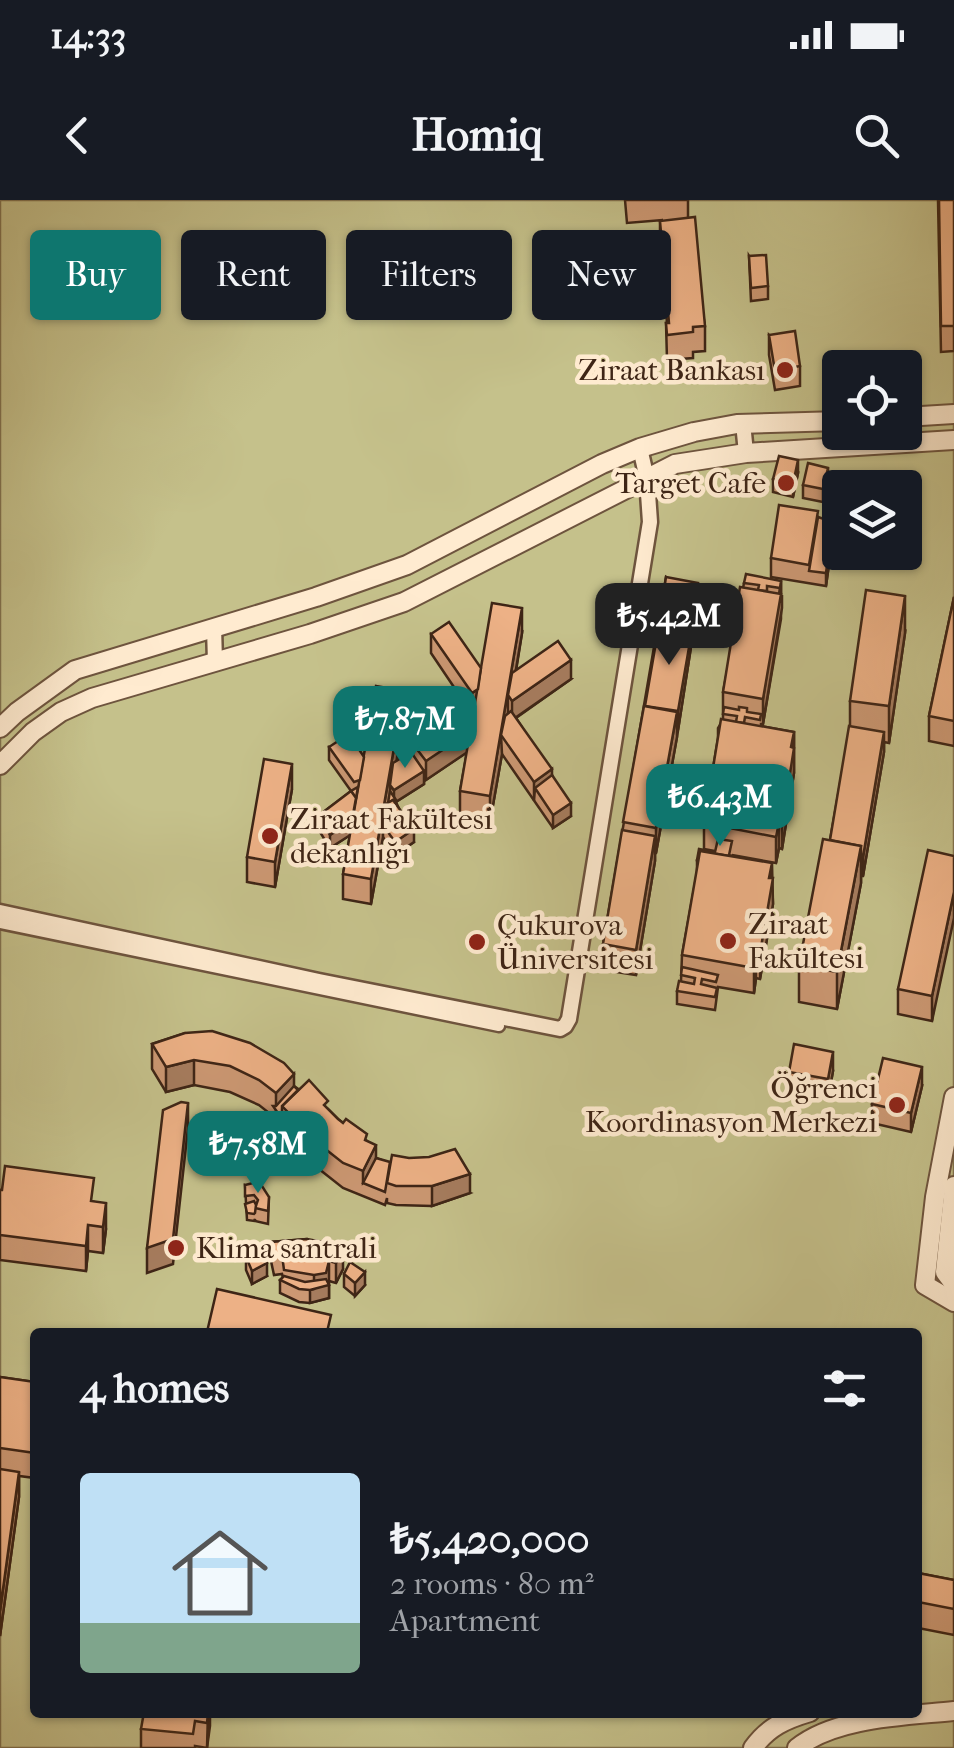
<!DOCTYPE html>
<meta charset="utf-8">
<style>
body{margin:0;font-family:"IM FELL French Canon",serif;background:#242831;color:#f1f3f6;height:100vh;display:flex;flex-direction:column;font-size:38px;white-space:nowrap}
*{box-sizing:border-box;margin:0}
p{font-size:32px;color:#9ea1a6}
.icon{flex:none;width:55px;height:55px;fill:none;stroke:currentColor;stroke-width:2;stroke-linecap:round;stroke-linejoin:round}
.map{position:relative;flex:1;overflow:hidden}
.drawer{position:absolute;left:30px;top:1128px;width:892px;height:390px;display:flex;flex-direction:column;background:#171b24;border-radius:10px;box-shadow:0 2px 8px #0004}
.drawer>*{flex:none}
.hud{position:absolute;left:30px;top:30px;width:895px;height:90px;display:flex;gap:20px}
.tools{position:absolute;left:822px;top:150px;display:grid;gap:20px}
.tools a{display:grid;place-items:center;width:100px;height:100px;border-radius:10px;background:#171b24;box-shadow:0 2px 8px #0004;font-size:50px}
.price{position:absolute;translate:-50% -85px;padding:0 22px;border-radius:20px;background:#0f766e;color:#fff;font-size:32px;line-height:65px;filter:drop-shadow(0 2px 5px #0008)}
.price::after{content:'';position:absolute;left:50%;top:60px;width:30px;height:22px;margin-left:-15px;background:inherit;clip-path:polygon(0 0,100% 0,50% 100%)}
.price.active{background:#222;color:#fff}
ul{padding:0;list-style:none}
li{display:flex;align-items:center;gap:30px;height:250px;padding:0 50px}
li span{display:grid;place-items:center;flex:none;width:280px;height:200px;border-radius:10px;color:#555}
li>.icon{margin-inline-start:auto}
span .icon{width:120px;height:120px;fill:#fffc;stroke-width:1}
li b{font-size:42px}
h2{display:flex;justify-content:space-between;align-items:center;height:120px;padding:0 50px;font-size:42px}
.chip{padding:0 35px;border-radius:10px;background:#171b24;box-shadow:0 2px 8px #0004;font-size:35px;line-height:90px}
.chip.active{background:#0f766e;color:#fff}
.status{display:flex;justify-content:space-between;align-items:center;height:70px;padding:0 50px;background:#171b24;direction:ltr}
.status svg{height:28px;fill:currentColor}
header{display:flex;justify-content:space-between;align-items:center;height:130px;padding:0 50px;background:#171b24;font-size:45px;font-weight:700}
.map>svg:first-child{display:block}
.green{fill:#c5c18b;stroke:#827350;stroke-width:2.5;fill-rule:evenodd}
.lines{fill:none;stroke-linecap:round;stroke-linejoin:round}
.pedestrian-casing{stroke:#6e543e;stroke-width:15}
.minor-casing{stroke:#6e543e;stroke-width:19}
.tertiary-casing{stroke:#6e543e;stroke-width:22}
.pedestrian{stroke:#ffebd0;stroke-width:10}
.minor{stroke:#ffebd0;stroke-width:14}
.tertiary{stroke:#ffebd0;stroke-width:18}
.wall{fill:#cc9873;stroke:#3e2516;stroke-width:2.5}
.shaded-wall{fill:#a67c5e;stroke:#3e2516;stroke-width:2.5}
.building{fill:#edb186;stroke:#3e2516;stroke-width:2.5}
.poi-dot{fill:#8f2418;stroke:#ffebd0;stroke-width:4}
.labels{text-anchor:middle;stroke-width:9;stroke-linejoin:round;paint-order:stroke}
.poi-label{font-size:30px;fill:#3e2516;stroke:#ffebd0;text-anchor:start}
</style>
<div class="status"><b>14:33</b><svg viewBox="0 0 49 12"><path d="M0 12V9h3v3zM5 12V6h3v6zM10 12V3h3v9zM15 12V0h3v12zM26 1h20v11H26zM47 4h2v5h-2z"/></svg></div>
<header><svg class="icon" aria-label="back" viewBox="0 0 24 24"><path d="M15 5l-7 7 7 7"/></svg>Homiq<svg class="icon" aria-label="search" viewBox="0 0 24 24"><circle cx="10" cy="10" r="6"/><path d="M15 15l6 6"/></svg></header>
<div class="map">
<svg width="954" height="1548" viewBox="0 0 954 1548">
<rect width="100%" height="100%" fill="#ffe0b7"/>
<filter id="stains"><feTurbulence type="fractalNoise" baseFrequency=".002" numOctaves="4"/><feColorMatrix values="0 0 0 0 .2 0 0 0 0 .09 0 0 0 0 .02 0 0 0 .5 -.17"/></filter>
<radialGradient id="worn" r=".72"><stop offset=".6" stop-color="#630" stop-opacity="0"/><stop offset="1" stop-color="#630" stop-opacity=".3"/></radialGradient>
<path class="green" d="M0 0H954V1548H0ZM840 168H905V232H840ZM840 288H905V352H840ZM35 1132H918V1512H35Z"/>
<g class="lines">
<defs>
<polyline id="pedestrian" points="0,723 499,826"/>
<g id="minor">
<polyline points="743,223 746,253"/>
<polyline points="214,427 215,462"/>
<polyline points="0,712 319,781 560,829 565,826 569,819 650,322 647,279 640,248"/>
</g>
<g id="tertiary">
<polyline points="905,217 954,214"/>
<polyline points="0,528 17,512 75,470 316,397 407,365 602,264 640,248 694,232 737,224 840,221"/>
<polyline points="0,565 33,532 61,512 92,498 310,434 404,402 675,264 746,253 954,240"/>
<polyline points="954,897 935,997 925,1085 954,1102"/>
<polyline points="954,986 945,1072 954,1084"/>
<path d="M753 1548C768 1527 786 1519 810 1512"/>
<path d="M797 1548C835 1517 906 1516 954 1511"/>
</g>
</defs>
<use href="#pedestrian" class="pedestrian-casing"/>
<use href="#minor" class="minor-casing"/>
<use href="#tertiary" class="tertiary-casing"/>
<use href="#pedestrian" class="pedestrian"/>
<use href="#minor" class="minor"/>
<use href="#tertiary" class="tertiary"/>
</g>
<g class="wall">
<polygon points="625,0 688,0 688,18 705,126 705,151 693,152 693,158 667,160 666,123 667,123 660,46 660,21 663,20 627,23"/>
<polygon points="938,0 954,0 954,151 941,152"/>
<polygon points="749,56 768,86 768,99 751,101"/>
<polygon points="769,135 800,166 800,186 775,190 769,155"/>
<polygon points="798,273 793,297 773,292 773,279"/>
<polygon points="828,281 823,302 803,298 803,285"/>
<polygon points="818,317 833,335 826,386 771,377 771,358"/>
<polygon points="666,377 698,402 677,537 656,653 655,653 655,661 636,775 603,770 603,744"/>
<polygon points="781,381 781,419 763,524 761,524 761,526 794,532 794,573 782,649 779,648 776,663 732,655 772,678 773,704 760,779 756,778 754,793 718,787 715,810 677,804 677,791 681,781 682,755 697,672 697,660 715,651 704,649 704,623 718,538 718,528 723,520 723,492 744,383"/>
<polygon points="954,397 954,546 929,541 929,516"/>
<polygon points="522,433 516,471 571,479 516,518 552,575 571,616 553,628 502,554 490,622 460,617 460,591 467,552 426,580 424,578 424,584 396,602 414,642 395,655 383,637 371,704 343,699 343,674 350,635 330,648 318,629 318,616 351,591 329,560 329,547 364,557 404,516 396,561 413,555 413,544 466,505 431,453 431,434 481,468"/>
<polygon points="905,433 889,543 884,542 884,552 863,676 861,676 861,683 837,809 799,802 799,765 830,640 850,527 850,501"/>
<polygon points="292,589 275,687 247,682 247,657"/>
<polygon points="954,656 932,821 898,814 898,789"/>
<polygon points="185,833 294,886 328,909 338,919 367,941 376,958 470,993 432,1006 396,1005 387,1003 387,998 385,1005 343,988 319,969 282,931 273,919 273,916 259,905 230,892 194,885 166,892 152,869 152,844"/>
<polygon points="833,871 828,899 789,891 789,872"/>
<polygon points="922,886 911,932 872,923 872,904"/>
<polygon points="245,985 269,997 268,1024 255,1021 255,1019 254,1021 247,1020"/>
<polygon points="0,990 94,1002 106,1029 103,1053 88,1051 86,1071 0,1060"/>
<polygon points="307,1039 343,1069 336,1083 329,1081 329,1098 310,1103 299,1102 280,1093 280,1080 283,1078 282,1074 274,1075 271,1061 271,1042"/>
<polygon points="246,1057 267,1076 252,1084 246,1070"/>
<polygon points="344,1074 365,1085 355,1096 344,1087"/>
<polygon points="0,1177 35,1182 35,1278 19,1276 19,1297 0,1436"/>
<polygon points="918,1373 954,1380 954,1435 918,1428"/>
<polygon points="210,1512 207,1548 195,1546 195,1548 141,1548 141,1529"/>
</g>
<g class="shaded-wall">
<polygon points="798,260 798,273 793,297 793,284"/>
<polygon points="828,268 828,281 823,302 823,289"/>
<polygon points="833,322 833,335 826,386 826,373"/>
<polygon points="781,381 781,403 782,395 782,408 763,524 763,499"/>
<polygon points="698,383 698,402 678,530 678,511"/>
<polygon points="905,396 905,433 889,543 889,506"/>
<polygon points="522,408 522,433 511,499 508,495 508,515 501,535 502,554 490,622 490,596"/>
<polygon points="571,460 571,479 512,520 512,501"/>
<polygon points="479,489 472,549 426,580 426,561 472,512 472,493"/>
<polygon points="404,491 404,516 392,588 390,585 390,598 383,625 383,637 371,704 371,679"/>
<polygon points="677,512 677,537 656,653 656,628"/>
<polygon points="794,532 794,573 782,649 782,624"/>
<polygon points="884,532 884,552 863,676 863,657"/>
<polygon points="292,564 292,589 275,687 275,662"/>
<polygon points="552,569 552,588 535,588 534,601 534,582"/>
<polygon points="424,571 424,584 394,603 394,590"/>
<polygon points="571,603 571,616 553,628 553,615"/>
<polygon points="355,619 355,632 330,648 330,635"/>
<polygon points="779,623 779,648 776,663 776,637"/>
<polygon points="414,629 414,642 395,655 395,642"/>
<polygon points="655,636 655,661 636,775 636,750"/>
<polygon points="861,646 861,683 837,809 837,772"/>
<polygon points="772,663 773,704 760,779 760,753"/>
<polygon points="954,692 954,718 932,821 932,796"/>
<polygon points="756,753 756,778 754,793 754,768"/>
<polygon points="833,852 833,871 828,899 828,879"/>
<polygon points="194,860 194,885 166,892 166,867"/>
<polygon points="922,867 922,886 911,932 911,913"/>
<polygon points="294,874 294,899 276,910 276,893"/>
<polygon points="188,903 188,928 173,1064 147,1073 147,1048"/>
<polygon points="376,945 376,971 363,983 363,971"/>
<polygon points="470,974 470,993 432,1006 432,986"/>
<polygon points="106,1003 106,1029 103,1053 103,1027"/>
<polygon points="88,1025 88,1051 86,1071 86,1046"/>
<polygon points="343,1050 343,1069 336,1083 336,1063"/>
<polygon points="329,1061 329,1081 328,1085 329,1085 329,1098 310,1103 310,1090 314,1089 314,1075"/>
<polygon points="267,1063 267,1076 252,1084 252,1071"/>
<polygon points="365,1072 365,1085 355,1096 355,1083"/>
<polygon points="19,1272 19,1297 0,1436 0,1411"/>
<polygon points="208,1512 210,1512 210,1526 207,1548"/>
</g>
<g class="building">
<polygon points="939,0 954,0 954,126 941,126"/>
<polygon points="695,17 705,126 693,127 693,132 667,135 666,123 669,123 660,21"/>
<polygon points="766,55 768,86 751,88 749,56"/>
<polygon points="795,131 800,166 775,171 769,135"/>
<polygon points="779,256 798,260 793,284 773,279"/>
<polygon points="808,263 828,268 823,289 803,285"/>
<polygon points="779,305 818,311 809,365 771,358"/>
<polygon points="818,317 833,322 826,373 809,371"/>
<polygon points="746,374 781,381 780,388 767,386 767,391 758,390 759,385 744,383"/>
<polygon points="666,377 698,383 691,427 659,422"/>
<polygon points="740,387 781,394 763,499 723,492"/>
<polygon points="866,390 905,396 889,506 850,501"/>
<polygon points="954,397 954,521 929,516"/>
<polygon points="492,403 522,408 490,596 460,591"/>
<polygon points="449,422 481,468 478,489 472,493 431,434"/>
<polygon points="659,425 692,430 678,511 645,506"/>
<polygon points="558,441 571,460 512,501 508,495 512,473"/>
<polygon points="376,486 404,491 371,679 343,674"/>
<polygon points="470,502 474,509 471,531 426,561 413,544"/>
<polygon points="644,506 677,512 656,628 623,622"/>
<polygon points="724,507 739,510 739,507 747,508 747,512 761,514 760,520 745,517 744,523 736,522 737,516 723,514"/>
<polygon points="511,511 552,569 534,582 501,535 505,516"/>
<polygon points="721,519 794,532 791,547 794,548 782,624 779,623 776,637 704,623"/>
<polygon points="849,526 884,532 863,657 861,656 861,646 830,640"/>
<polygon points="349,534 364,557 360,580 354,582 329,547"/>
<polygon points="411,552 424,571 394,590 390,585 393,563"/>
<polygon points="264,559 292,564 275,662 247,657"/>
<polygon points="552,575 571,603 553,615 535,588"/>
<polygon points="358,587 356,598 351,591"/>
<polygon points="351,591 356,598 352,620 330,635 318,616"/>
<polygon points="390,591 396,600 396,603 393,600 388,603"/>
<polygon points="393,600 414,629 395,642 383,625 386,604"/>
<polygon points="622,630 655,636 636,750 603,744"/>
<polygon points="718,639 732,641 729,655 740,658 700,651 699,660 697,660 699,649 715,652"/>
<polygon points="823,639 861,646 837,772 799,765"/>
<polygon points="928,650 954,656 954,692 932,796 898,789"/>
<polygon points="700,651 772,663 769,678 773,678 760,753 756,753 754,768 682,755"/>
<polygon points="682,767 718,775 716,782 702,779 701,784 717,788 715,797 677,791 679,781 694,784 695,778 681,775"/>
<polygon points="212,831 250,843 284,863 294,874 276,893 259,880 230,866 194,860 166,867 152,844 185,833"/>
<polygon points="794,844 833,852 828,879 789,872"/>
<polygon points="883,858 922,867 911,913 872,904"/>
<polygon points="309,880 328,901 324,905 338,919 343,923 346,919 367,934 365,940 376,945 363,971 343,963 319,944 282,906"/>
<polygon points="294,886 298,890 282,906 282,919 273,906 276,906"/>
<polygon points="181,902 188,903 173,1039 147,1048 163,910"/>
<polygon points="455,949 470,974 432,986 396,986 387,983 392,955 409,958 429,957"/>
<polygon points="376,958 390,962 385,992 363,983"/>
<polygon points="5,966 94,978 91,1001 106,1003 103,1027 88,1025 86,1046 0,1035 0,990 2,990"/>
<polygon points="253,983 262,986 269,997 268,1011 255,1008 258,1000 254,995 245,996 245,985"/>
<polygon points="254,1001 256,1005 255,1013 254,1014 247,1013 245,1004"/>
<polygon points="307,1039 327,1043 343,1050 336,1063 329,1061 326,1073 314,1075 284,1070 282,1055 274,1056 271,1042"/>
<polygon points="262,1050 267,1063 252,1071 246,1057"/>
<polygon points="350,1062 365,1072 355,1083 344,1074"/>
<polygon points="284,1076 305,1082 326,1079 329,1085 310,1090 299,1089 280,1080"/>
<polygon points="217,1089 331,1115 327,1132 207,1132"/>
<polygon points="0,1177 35,1182 35,1253 0,1248"/>
<polygon points="0,1269 19,1272 0,1411"/>
<polygon points="918,1373 954,1380 954,1409 918,1402"/>
<polygon points="144,1512 208,1512 207,1523 195,1521 193,1534 141,1529"/>
</g>
<g class="poi-dot">
<circle cx="785" cy="170" r="10"/>
<circle cx="786" cy="283" r="10"/>
<circle cx="270" cy="636" r="10"/>
<circle cx="728" cy="741" r="10"/>
<circle cx="477" cy="742" r="10"/>
<circle cx="897" cy="905" r="10"/>
<circle cx="176" cy="1048" r="10"/>
</g>
<g class="labels">
<g class="poi-label">
<text x="765" y="180" text-anchor="end">Ziraat Bankası</text>
<text x="766" y="293" text-anchor="end">Target Cafe</text>
<text x="290" y="629">Ziraat Fakültesi<tspan x="290" dy="34">dekanlığı</tspan></text>
<text x="748" y="734">Ziraat<tspan x="748" dy="34">Fakültesi</tspan></text>
<text x="497" y="735">Çukurova<tspan x="497" dy="34">Üniversitesi</tspan></text>
<text x="877" y="898" text-anchor="end">Öğrenci<tspan x="877" dy="34">Koordinasyon Merkezi</tspan></text>
<text x="196" y="1058">Klima santrali</text>
</g>
</g>
<rect width="100%" height="100%" filter="url(#stains)"/>
<rect width="100%" height="100%" fill="url(#worn)"/>
</svg>
<div class="tools">
<a><svg class="icon" aria-label="locate" viewBox="0 0 24 24"><circle cx="12" cy="12" r="6"/><path d="M12 2v4M12 18v4M2 12h4M18 12h4"/></svg></a>
<a><svg class="icon" aria-label="layers" viewBox="0 0 24 24"><path d="M12 4l9 5-9 5-9-5zM3 14l9 5 9-5"/></svg></a>
</div>
<b class="price active" style="left:669px;top:468px">₺5.42M</b>
<b class="price" style="left:405px;top:571px">₺7.87M</b>
<b class="price" style="left:720px;top:649px">₺6.43M</b>
<b class="price" style="left:258px;top:996px">₺7.58M</b>
<div class="hud">
<a class="chip active">Buy</a>
<a class="chip">Rent</a>
<a class="chip">Filters</a>
<a class="chip">New</a>
</div>
<section class="drawer">
<h2>4 homes<svg class="icon" aria-label="filters" viewBox="0 0 24 24"><path d="M4 7h16M4 17h16"/><circle cx="9" cy="7" r="2"/><circle cx="15" cy="17" r="2"/></svg></h2>
<ul>
<li><span style="background:linear-gradient(#bfe0f5 75%,#7fa58c 0)"><svg class="icon" aria-label="home" viewBox="0 0 24 24"><path d="M3 11l9-7 9 7M6 9v11h12V9"/></svg></span><div><b>₺5,420,000</b><p>2 rooms · 80 m²</p><p>Apartment</p></div></li>
</ul>
</section>
</div>
